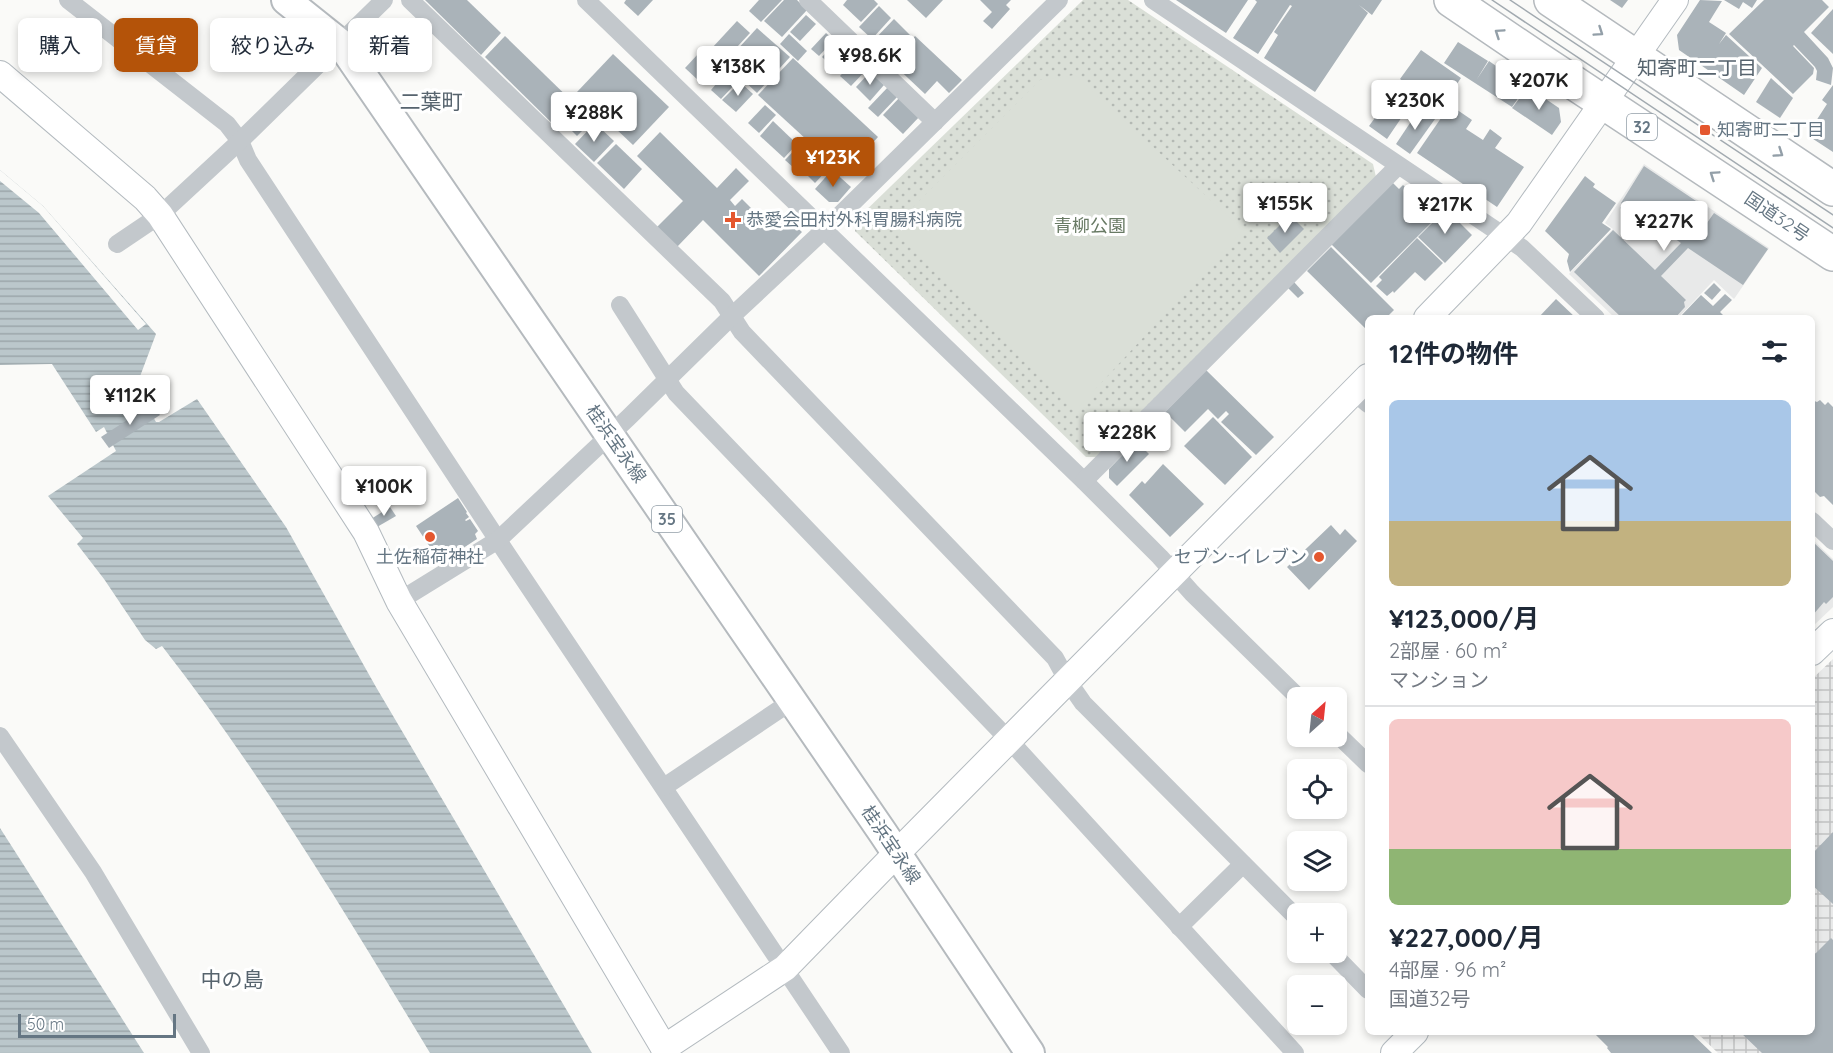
<!DOCTYPE html>
<html lang="ja">
<meta charset="utf-8">
<style>
body{margin:0;font-family:Quicksand,"Noto Sans JP",sans-serif;background:#f2f2f3;color:#1f2937;height:100vh;display:flex;flex-direction:column;font-size:22px;white-space:nowrap}
*{box-sizing:border-box;margin:0}
p{font-size:20px;color:#747a83}
.icon{flex:none;width:33px;height:33px;fill:none;stroke:currentColor;stroke-width:2;stroke-linecap:round;stroke-linejoin:round}
.map{position:relative;flex:1;overflow:hidden}
.drawer{position:absolute;left:1365px;top:315px;width:450px;height:720px;display:flex;flex-direction:column;background:#fff;border-radius:9px;box-shadow:0 3px 9px #0003}
.drawer>*{flex:none}
.hud{position:absolute;left:18px;top:18px;width:570px;height:54px;display:flex;gap:12px}
.needle{width:39px;rotate:27deg}
.buttons{position:absolute;left:1287px;top:687px;display:grid;gap:12px}
.buttons a{display:grid;place-items:center;width:60px;height:60px;border-radius:9px;background:#fff;box-shadow:0 3px 9px #0003;font-size:30px}
.scale{position:absolute;left:18px;bottom:15px;width:158px;box-sizing:border-box;padding-left:6px;border:3px solid #657683;border-top:0;font-size:16px;line-height:21px;white-space:nowrap;color:#657683;-webkit-text-stroke:4px #fff;paint-order:stroke}
.price{position:absolute;translate:-50% -51px;padding:0 14px;border-radius:6px;background:#fff;color:#222;font-size:20px;line-height:39px;filter:drop-shadow(0 2px 3px #0008)}
.price::after{content:'';position:absolute;left:50%;top:36px;width:18px;height:14px;margin-left:-9px;background:inherit;clip-path:polygon(0 0,100% 0,50% 100%)}
.price.selected{background:#b45309;color:#fff}
ul{padding:0;list-style:none}
li{display:grid;align-content:center;gap:12px;height:318px;padding:0 24px}
li+li{border-top:2px solid #e0e1e3}
li span{display:grid;place-items:center;height:186px;border-radius:9px;color:#555}
li>.icon{margin-inline-start:auto}
span .icon{width:108px;height:108px;fill:#fffc;stroke-width:1}
li b{font-size:26px}
h2{display:flex;justify-content:space-between;align-items:center;height:72px;padding:0 24px;font-size:26px}
.chip{padding:0 21px;border-radius:9px;background:#fff;box-shadow:0 3px 9px #0003;font-size:21px;line-height:54px}
.chip.selected{background:#b45309;color:#fff}
.map>svg:first-child{display:block}
.built{fill:#e8e9e9}
.industrial{fill:url(#industrial-grid)}
.park{fill:url(#park-dots)}
.pitch{fill:#dadfd7}
.water{fill:url(#water-rules)}
.pier{fill:#fafaf8}
.building{fill:#aab3b9}
.lines{fill:none;stroke-linecap:round;stroke-linejoin:round}
.secondary-casing{stroke:#b3babf;stroke-width:28}
.primary-casing{stroke:#b5babe;stroke-width:32}
.highway-casing{stroke:#b4b9bd;stroke-width:36}
.street{stroke:#c3c8cc;stroke-width:18}
.secondary{stroke:#fff;stroke-width:26}
.primary{stroke:#fff;stroke-width:28}
.highway{stroke:#fff;stroke-width:33}
.tram{stroke:#a2aab0;stroke-width:1.5}
.oneway{stroke:#939fa8}
.poi-dot{fill:#e4572e;stroke:#fff;stroke-width:2}
.labels{text-anchor:middle;stroke-width:6;stroke-linejoin:round;paint-order:stroke}
.shield{fill:#fff;stroke:#939fa8;stroke-width:1.5}
.shield-label{font-size:16px;font-weight:bold;fill:#657683}
.poi-label{font-size:18px;fill:#657683;stroke:#fff;text-anchor:start}
.street-label{font-size:18px;fill:#657683;stroke:#fff}
.park-label{font-size:18px;fill:#687a64;stroke:#fff}
.neighbourhood-label{font-size:20px;fill:#57646e;stroke:#fff}
.quarter-label{font-size:21px;fill:#57646e;stroke:#fff}
</style>
<div class="map">
<svg width="1833" height="1053" viewBox="0 0 1833 1053">
<defs>
<pattern id="industrial-grid" width="8" height="8" patternUnits="userSpaceOnUse" patternTransform="scale(1.5)"><rect width="8" height="8" fill="#e8e9e9"/><path d="M0 4h8M4 0v8" fill="none" stroke="#c0c1c2"/></pattern>
<pattern id="park-dots" width="8" height="8" patternUnits="userSpaceOnUse" patternTransform="scale(1.5)"><rect width="8" height="8" fill="#dadfd7"/><path d="M2 2h.1M6 6h.1" fill="none" stroke="#b4b9b4" stroke-width="1.8" stroke-linecap="round"/></pattern>
<pattern id="water-rules" width="6" height="5" patternUnits="userSpaceOnUse" patternTransform="scale(1.5)"><rect width="6" height="5" fill="#bbc7cb"/><path d="M0 2.5h6" fill="none" stroke="#9ca6aa"/></pattern>
</defs>
<rect width="100%" height="100%" fill="#fafaf8"/>
<g class="built">
<polygon points="1644,164 1769,248 1734,299 1714,280 1678,318 1615,318 1569,274 1613,229 1605,223"/>
<polygon points="1812,539 1833,559 1833,607 1812,627"/>
</g>
<polygon class="industrial" points="1833,659 1833,1053 1718,1053 1696,1032 1812,1032 1812,679"/>
<polygon class="park" points="1083,0 1128,0 1373,164 1376,177 1096,457 1086,457 855,231 857,219"/>
<polygon class="pitch" points="1075,75 1243,230 1076,410 893,227 1040,80"/>
<g class="water">
<path d="M0 170 43 206 156 334 136 387 141 395 140 398 143 399 156 422H159L197 399 286 527 376 687 592 1053H430C346 914 262 774 162 646L156 649 145 640 104 579 77 544 83 538 48 496 116 451 104 427 96 432 52 364 0 365Z"/>
<polygon points="0,828 144,1053 0,1053"/>
</g>
<polygon class="pier" points="0,170 43,206 146,324 138,330 39,213 0,181"/>
<g class="building">
<polygon points="425,0 467,0 501,33 481,55"/>
<polygon points="626,0 653,0 638,16 624,3"/>
<polygon points="759,0 782,0 761,22 749,11"/>
<polygon points="784,0 797,0 807,10 782,37 764,21"/>
<polygon points="847,0 874,0 878,4 861,22 843,5"/>
<polygon points="907,0 943,0 926,18"/>
<polygon points="980,0 1011,0 1006,5 1010,9 992,29 983,21 992,12"/>
<polygon points="1176,0 1248,0 1226,33"/>
<polygon points="1255,0 1382,0 1372,15 1359,5 1368,13 1315,92 1264,58 1278,35 1274,32 1292,6 1290,5 1258,54 1233,38 1257,2"/>
<polygon points="1610,0 1628,0 1622,8"/>
<polygon points="1700,0 1722,1 1709,22 1726,33 1719,44 1726,35 1762,68 1744,95 1679,50 1677,35"/>
<polygon points="1724,0 1757,0 1752,8 1743,2 1739,9"/>
<polygon points="1764,0 1822,0 1829,7 1804,32 1828,58 1833,68 1831,85 1816,80 1817,71 1815,67 1794,45 1793,46 1814,68 1813,74 1793,94 1729,34"/>
<polygon points="879,6 891,18 872,39 859,27"/>
<polygon points="1833,9 1833,54 1811,33"/>
<polygon points="806,15 816,24 800,41 790,32"/>
<polygon points="894,19 911,36 891,58 873,41"/>
<polygon points="737,21 750,33 725,60 712,48"/>
<polygon points="757,28 790,57 757,93 725,63"/>
<polygon points="826,33 834,40 819,56 811,49"/>
<polygon points="789,34 807,51 798,61 780,44"/>
<polygon points="505,36 580,109 559,130 485,57"/>
<polygon points="915,36 962,80 949,93 937,81 925,94 891,62"/>
<polygon points="839,39 856,55 839,73 822,57"/>
<polygon points="1458,42 1488,61 1477,79 1489,61 1526,87 1512,107 1444,63"/>
<polygon points="1421,50 1461,78 1439,110 1426,101 1428,100 1416,91 1414,93 1402,85 1404,82 1400,79"/>
<polygon points="699,53 713,66 699,81 685,68"/>
<polygon points="613,54 669,107 633,145 577,92"/>
<polygon points="857,57 868,68 851,86 840,76"/>
<polygon points="793,58 878,137 844,174 758,95"/>
<polygon points="719,62 727,69 717,80 709,73"/>
<polygon points="728,70 739,80 721,99 711,90"/>
<polygon points="870,72 884,85 870,101 856,87"/>
<polygon points="1771,78 1793,98 1780,118 1756,102"/>
<polygon points="740,82 753,94 736,112 722,100"/>
<polygon points="1833,85 1833,152 1807,135 1827,104 1822,100"/>
<polygon points="889,86 899,95 878,117 868,108"/>
<polygon points="1528,87 1559,108 1561,122 1552,135 1512,108"/>
<polygon points="1398,90 1411,99 1408,103 1410,105 1387,139 1369,126 1393,93 1395,94"/>
<polygon points="900,97 920,116 903,134 883,115"/>
<polygon points="765,105 776,115 759,133 748,123"/>
<polygon points="1450,105 1472,120 1466,129 1483,140 1490,129 1502,138 1495,148 1524,167 1497,207 1417,153"/>
<polygon points="1420,108 1435,119 1410,154 1396,144"/>
<polygon points="581,111 592,121 577,136 567,126"/>
<polygon points="773,121 797,144 784,158 760,136"/>
<polygon points="595,123 614,141 594,162 575,144"/>
<polygon points="660,132 717,188 736,168 749,181 730,200 735,206 742,199 767,224 780,212 802,232 759,276 703,220 677,247 657,227 683,201 637,156"/>
<polygon points="802,142 819,158 803,176 785,160"/>
<polygon points="616,144 642,169 624,189 597,163"/>
<polygon points="822,159 830,167 815,183 807,175"/>
<polygon points="1644,166 1702,205 1691,223 1702,230 1714,213 1768,249 1743,285 1688,248 1661,276 1686,300 1684,302 1685,307 1675,318 1622,318 1574,272 1613,230 1655,270 1681,243 1658,227 1655,231 1620,208 1623,204 1621,203"/>
<polygon points="832,170 851,187 838,202 829,202 815,189"/>
<polygon points="1585,176 1595,184 1593,187 1616,203 1602,223 1611,229 1570,272 1567,261 1569,254 1545,231"/>
<polygon points="1392,182 1399,189 1403,185 1429,210 1424,214 1432,222 1371,283 1331,244"/>
<polygon points="1438,208 1458,221 1472,235 1445,263 1418,237 1434,221 1430,217"/>
<polygon points="1290,215 1304,229 1280,253 1267,238"/>
<polygon points="1417,238 1443,263 1425,281 1415,272 1394,293 1393,291 1387,296 1376,286 1382,280 1379,277"/>
<polygon points="1331,247 1394,310 1386,318 1368,318 1368,331 1307,271"/>
<polygon points="1294,282 1304,293 1298,298 1288,288"/>
<polygon points="1714,283 1721,290 1712,300 1704,293"/>
<polygon points="1725,294 1732,300 1720,312 1726,318 1679,318 1701,295 1713,306"/>
<polygon points="1556,299 1576,318 1538,318"/>
<polygon points="1206,370 1274,437 1256,455 1221,422 1229,414 1226,411 1218,419 1208,409 1185,432 1165,412"/>
<polygon points="1812,400 1817,402 1820,400 1825,405 1828,402 1833,407 1833,505 1824,496 1820,497 1812,489"/>
<polygon points="152,404 160,415 109,448 101,437"/>
<polygon points="1213,417 1252,457 1225,485 1184,446"/>
<polygon points="1136,441 1149,454 1117,486 1109,478 1109,469"/>
<polygon points="1163,464 1204,504 1170,537 1129,495 1142,481 1145,484"/>
<polygon points="458,498 467,512 466,513 469,517 465,520 466,521 470,519 478,531 475,534 477,539 442,562 440,559 435,561 427,549 430,547 416,526"/>
<polygon points="390,507 396,516 377,527 371,519"/>
<polygon points="1331,525 1340,535 1345,529 1357,541 1309,590 1287,567"/>
<polygon points="1812,541 1833,561 1833,597 1826,604 1824,602 1812,616"/>
<polygon points="1833,832 1833,904 1812,885 1812,854"/>
<polygon points="1831,938 1833,940 1833,1053 1762,1053 1740,1032 1812,1032 1812,957"/>
<polygon points="1593,1032 1690,1032 1712,1053 1611,1053 1607,1048 1608,1047"/>
</g>
<g class="lines">
<defs>
<g id="secondary">
<polyline points="0,74 145,198 160,215 366,532 399,601 667,1053"/>
<polyline points="1427,318 1519,223 1675,0"/>
<polyline points="1812,652 1833,632"/>
<polyline points="664,1048 785,968 897,853 1368,377"/>
<polyline points="1394,1053 1415,1032"/>
</g>
<polyline id="primary" points="286,0 341,44 883,833 1030,1053"/>
<g id="highway">
<polyline points="1451,0 1535,57 1833,254"/>
<polyline points="1551,0 1833,189"/>
</g>
</defs>
<use href="#secondary" class="secondary-casing"/>
<use href="#primary" class="primary-casing"/>
<use href="#highway" class="highway-casing"/>
<g class="street">
<polyline points="68,0 227,124 240,141 248,160 507,554 841,1053"/>
<polyline points="410,0 722,301 742,332 1055,658 1067,680 1083,703 1298,919"/>
<polyline points="586,0 1084,481 1160,557 1192,593 1299,698"/>
<polyline points="808,0 935,122"/>
<polyline points="1153,0 1522,248 1596,318"/>
<polyline points="117,244 160,215 240,141 384,0"/>
<polyline points="620,305 676,393 1009,740 1295,1053"/>
<polyline points="1354,392 1368,404"/>
<polyline points="1084,481 1398,166"/>
<polyline points="1812,521 1833,541"/>
<polyline points="399,601 498,540 628,418 732,316 839,216 1059,0"/>
<polyline points="1336,733 1368,764"/>
<polyline points="0,736 93,872 201,1053"/>
<polyline points="664,787 792,701"/>
<polyline points="1179,927 1243,864"/>
<polyline points="1331,952 1368,990"/>
</g>
<use href="#secondary" class="secondary"/>
<use href="#primary" class="primary"/>
<use href="#highway" class="highway"/>
<g class="tram">
<polyline points="1492,0 1833,228"/>
<polyline points="1510,0 1833,215"/>
</g>
</g>
<defs><path id="oneway-chevron" d="M-2-3.5L2.5 0L-2 3.5" fill="none" stroke-width="1.6" stroke-linecap="round" stroke-linejoin="round" transform="scale(1.5)"/></defs>
<g class="oneway">
<use href="#oneway-chevron" transform="translate(1599 32) rotate(34)"/>
<use href="#oneway-chevron" transform="translate(1499 33) rotate(-146)"/>
<use href="#oneway-chevron" transform="translate(1779 153) rotate(34)"/>
<use href="#oneway-chevron" transform="translate(1714 175) rotate(-146)"/>
</g>
<g class="poi-dot">
<rect x="1699" y="124" width="12" height="12" rx="3"/>
<path d="M730 211h6v6h6v6h-6v6h-6v-6h-6v-6h6z"/>
<circle cx="430" cy="537" r="6"/>
<circle cx="1319" cy="557" r="6"/>
</g>
<g class="labels">
<g class="shield">
<rect x="1627" y="114" width="30" height="26" rx="4.5"/>
<rect x="652" y="506" width="30" height="26" rx="4.5"/>
</g>
<g class="shield-label">
<text x="1642" y="133">32</text>
<text x="667" y="525">35</text>
</g>
<g class="poi-label">
<text x="1717" y="136">知寄町二丁目</text>
<text x="746" y="226">恭愛会田村外科胃腸科病院</text>
<text x="430" y="563" text-anchor="middle">土佐稲荷神社</text>
<text x="1307" y="563" text-anchor="end">セブン-イレブン</text>
</g>
<g class="street-label">
<text transform="translate(1777 217) rotate(34)" y="6">国道32号</text>
<text transform="translate(616 444) rotate(55)" y="6">桂浜宝永線</text>
<text transform="translate(891 845) rotate(56)" y="6">桂浜宝永線</text>
</g>
<g class="park-label">
<text x="1090" y="232">青柳公園</text>
</g>
<g class="neighbourhood-label">
<text x="1697" y="75">知寄町二丁目</text>
</g>
<g class="quarter-label">
<text x="431" y="109">二葉町</text>
<text x="232" y="987">中の島</text>
</g>
</g>
</svg>
<div class="buttons">
<a><svg class="needle" viewBox="-14 -14 28 28"><path d="M0-13l5 13h-10z" fill="#e53935"/><path d="M0 13l5-13h-10z" fill="#747a83"/></svg></a>
<a><svg class="icon" aria-label="locate" viewBox="0 0 24 24"><circle cx="12" cy="12" r="6"/><path d="M12 2v4M12 18v4M2 12h4M18 12h4"/></svg></a>
<a><svg class="icon" aria-label="layers" viewBox="0 0 24 24"><path d="M12 4l9 5-9 5-9-5zM3 14l9 5 9-5"/></svg></a>
<a>+</a>
<a>−</a>
</div>
<div class="scale">50 m</div>
<b class="price" style="left:870px;top:86px">¥98.6K</b>
<b class="price" style="left:738px;top:97px">¥138K</b>
<b class="price" style="left:1539px;top:111px">¥207K</b>
<b class="price" style="left:1415px;top:131px">¥230K</b>
<b class="price" style="left:594px;top:143px">¥288K</b>
<b class="price selected" style="left:833px;top:188px">¥123K</b>
<b class="price" style="left:1285px;top:234px">¥155K</b>
<b class="price" style="left:1445px;top:235px">¥217K</b>
<b class="price" style="left:1664px;top:252px">¥227K</b>
<b class="price" style="left:130px;top:426px">¥112K</b>
<b class="price" style="left:1127px;top:463px">¥228K</b>
<b class="price" style="left:384px;top:517px">¥100K</b>
<div class="hud">
<a class="chip">購入</a>
<a class="chip selected">賃貸</a>
<a class="chip">絞り込み</a>
<a class="chip">新着</a>
</div>
<section class="drawer">
<h2>12件の物件<svg class="icon" aria-label="filters" viewBox="0 0 24 24"><path d="M4 7h16M4 17h16"/><circle cx="9" cy="7" r="2"/><circle cx="15" cy="17" r="2"/></svg></h2>
<ul>
<li><span style="background:linear-gradient(#a9c7e8 65%,#c2b280 0)"><svg class="icon" aria-label="home" viewBox="0 0 24 24"><path d="M3 11l9-7 9 7M6 9v11h12V9"/></svg></span><div><b>¥123,000/月</b><p>2部屋 · 60 m²</p><p>マンション</p></div></li>
<li><span style="background:linear-gradient(#f6c9c9 70%,#8fb573 0)"><svg class="icon" aria-label="home" viewBox="0 0 24 24"><path d="M3 11l9-7 9 7M6 9v11h12V9"/></svg></span><div><b>¥227,000/月</b><p>4部屋 · 96 m²</p><p>国道32号</p></div></li>
</ul>
</section>
</div>
